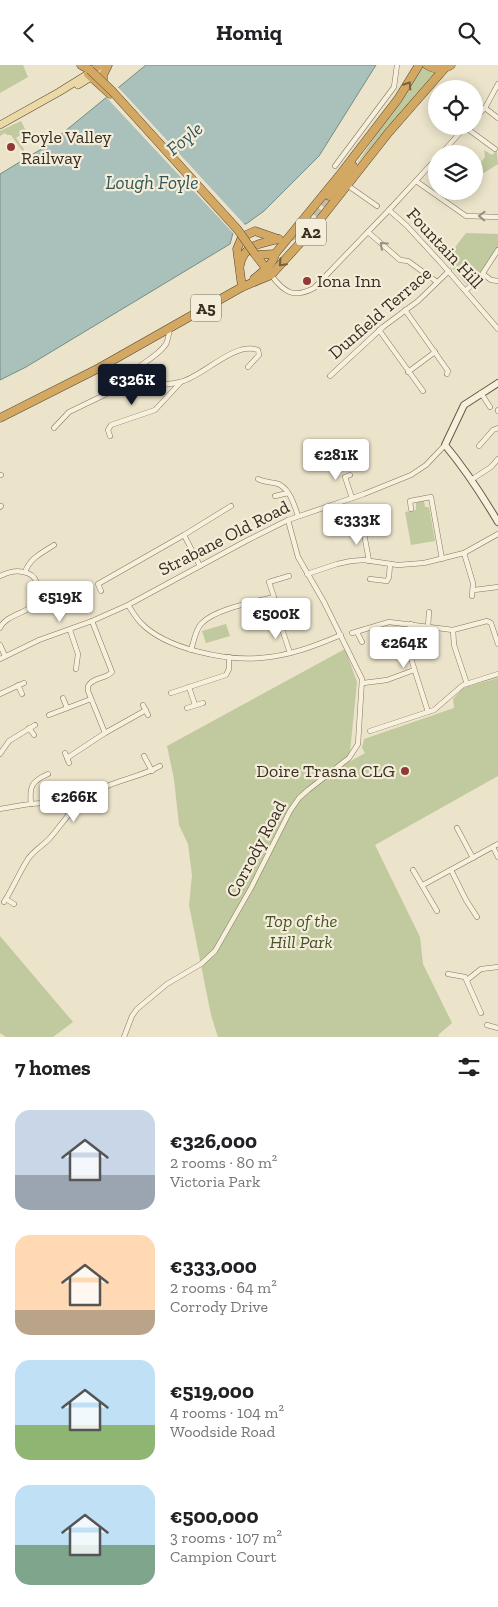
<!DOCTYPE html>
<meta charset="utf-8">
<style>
body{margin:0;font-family:"Zilla Slab",serif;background:#f2f2f2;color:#202124;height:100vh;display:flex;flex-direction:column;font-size:19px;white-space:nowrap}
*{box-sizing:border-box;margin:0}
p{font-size:16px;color:#757577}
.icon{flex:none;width:28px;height:28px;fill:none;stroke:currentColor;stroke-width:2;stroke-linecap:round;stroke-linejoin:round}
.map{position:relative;height:972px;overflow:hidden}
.details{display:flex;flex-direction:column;background:#fff;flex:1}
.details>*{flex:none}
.controls{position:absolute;left:428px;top:15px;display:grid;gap:10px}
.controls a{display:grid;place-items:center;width:55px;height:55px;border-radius:50%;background:#fff;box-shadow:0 2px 12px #0003;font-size:25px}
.price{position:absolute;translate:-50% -42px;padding:0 11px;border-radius:5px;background:#fff;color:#222;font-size:16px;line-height:32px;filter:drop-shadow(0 1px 2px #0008)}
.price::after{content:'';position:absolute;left:50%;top:30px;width:15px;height:11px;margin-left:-8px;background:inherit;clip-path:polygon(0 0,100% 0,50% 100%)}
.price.active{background:#111827;color:#fff}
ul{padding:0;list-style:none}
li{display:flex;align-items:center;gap:15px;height:125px;padding:0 15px}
li span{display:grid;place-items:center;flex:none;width:140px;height:100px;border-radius:15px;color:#555}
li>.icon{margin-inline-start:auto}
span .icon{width:60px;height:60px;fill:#fffc;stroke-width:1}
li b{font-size:21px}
h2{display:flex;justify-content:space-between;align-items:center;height:60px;padding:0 15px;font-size:21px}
header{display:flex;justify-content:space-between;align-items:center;height:65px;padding:0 15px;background:#fff;font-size:22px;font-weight:700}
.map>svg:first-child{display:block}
.green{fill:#c1c99e}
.water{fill:#aac0bb;stroke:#718e89}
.pier{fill:#ebe3ca}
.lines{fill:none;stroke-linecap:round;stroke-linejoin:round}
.highway-tunnel{stroke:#c7bfa8;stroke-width:8;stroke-dasharray:8 4;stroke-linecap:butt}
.street-casing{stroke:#867760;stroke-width:5.5}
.secondary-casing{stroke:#685843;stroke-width:8}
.primary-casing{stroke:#554533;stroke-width:8}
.highway-casing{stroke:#554533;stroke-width:9}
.street{stroke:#f6f0dd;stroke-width:4.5}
.secondary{stroke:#f6f0dd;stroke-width:6}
.primary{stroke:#ead9a6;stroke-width:7}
.highway{stroke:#d2a863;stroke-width:8}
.highway-bridge-casing{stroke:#554533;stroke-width:9;stroke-linecap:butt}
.highway-bridge{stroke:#d2a863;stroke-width:8}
.oneway{stroke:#765f3c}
.oneway2{stroke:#978f80}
.poi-dot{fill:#903a35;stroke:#f3edd9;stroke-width:2}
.labels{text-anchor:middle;stroke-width:4.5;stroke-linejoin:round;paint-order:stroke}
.shield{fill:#f3edd9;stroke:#706759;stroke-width:1}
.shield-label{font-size:16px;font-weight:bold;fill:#382e22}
.poi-label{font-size:18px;fill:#382e22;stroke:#f3edd9;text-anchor:start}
.street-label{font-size:18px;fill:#382e22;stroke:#f3edd9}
.park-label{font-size:18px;font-style:italic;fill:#46532a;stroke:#f3edd9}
.water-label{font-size:19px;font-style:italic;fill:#325656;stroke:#f3edd9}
</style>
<header><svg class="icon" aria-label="back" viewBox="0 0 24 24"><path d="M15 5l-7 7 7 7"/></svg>Homiq<svg class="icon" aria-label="search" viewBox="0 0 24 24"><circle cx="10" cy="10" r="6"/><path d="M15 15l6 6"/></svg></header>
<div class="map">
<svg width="498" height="972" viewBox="0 0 498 972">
<rect width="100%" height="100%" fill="#ebe3ca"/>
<g class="green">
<polygon points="0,0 23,0 28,12 0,28"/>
<polygon points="422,0 429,6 436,8 356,100"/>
<polygon points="21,56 26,66 16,73 24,84 23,87 11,70 7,70 5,68 0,71 0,66"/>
<polygon points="484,85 492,90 495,87 497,87 498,99 479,111 474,118 474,98 478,101 485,92"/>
<polygon points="466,168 498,169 498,181 483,205 471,220 467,220 441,190 448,184 453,185"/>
<polygon points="424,435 425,442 429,442 435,476 411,480 405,447 416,445 416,438"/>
<polygon points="226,559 230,571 206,578 202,566"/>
<polygon points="345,584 357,617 349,697 365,688 362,683 364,674 454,643 453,634 463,623 498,613 498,711 375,780 420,872 423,899 452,958 438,970 439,972 218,972 211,950 189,840 192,810 188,779 179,760 174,714 167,681"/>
<polygon points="0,871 73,957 53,972 6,972 0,968"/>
</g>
<polygon class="water" points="146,0 376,0 319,91 264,146 246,159 242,159 233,168 230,179 26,302 0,315 0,109 48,80"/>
<polygon class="pier" points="117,21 244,159 245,161 235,170 105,31"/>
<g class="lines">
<polyline class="highway-tunnel" points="288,173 297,170 329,131"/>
<defs>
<g id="street">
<polyline points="485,43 498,53"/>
<polyline points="474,54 485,43 498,19"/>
<polyline points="465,62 495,84"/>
<polyline points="441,89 466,61"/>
<polyline points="335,101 394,22 397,0"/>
<polyline points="416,116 466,151 498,152"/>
<polyline points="347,120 377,141"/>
<polyline points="389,145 407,161 442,199 498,264"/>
<polyline points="368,167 400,195 408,196 437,217"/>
<polyline points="483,209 491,215 498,216"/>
<path d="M271 210C284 227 293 234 314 223L389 145 436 94"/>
<polyline points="466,225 479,214 498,185"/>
<polyline points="405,245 448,306 447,309"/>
<polyline points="379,265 423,326"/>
<polyline points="408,307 435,287"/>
<polyline points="330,311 383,262 418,236 449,206"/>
<path d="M125 320 129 322C146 320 165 321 180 317 203 312 234 276 258 285L259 290 248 302"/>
<polyline points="481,328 490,342"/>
<polyline points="498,345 498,346"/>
<path d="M54 363 69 347 125 320V313C136 301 158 292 166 279 168 275 169 268 170 263"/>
<polyline points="110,371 108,365 111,360 155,345 181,317"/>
<polyline points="479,381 493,365 498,363"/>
<polyline points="0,410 1,410"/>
<polyline points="350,410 345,412 352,433"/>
<path d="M258 414C264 417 269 417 275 418 289 421 294 439 298 451"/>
<polyline points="471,415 491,402 498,394"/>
<polyline points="275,431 288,428"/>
<polyline points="0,442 1,441"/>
<polyline points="411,444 410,436 431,432 442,494"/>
<polyline points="363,463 369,496"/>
<polyline points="464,488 473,518 472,531"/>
<polyline points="200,501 184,470 231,441"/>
<path d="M25 507C30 493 42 488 54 480"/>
<polyline points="307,509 337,499 351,496 364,495 398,500 424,498 464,488 498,469"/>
<path d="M0 511C7 508 14 505 23 507 30 508 35 512 37 518 50 549 8 544 0 563"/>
<polyline points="370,514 387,516 389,512 390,499"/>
<polyline points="474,525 498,522"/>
<polyline points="101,526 98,519 184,470"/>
<polyline points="40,528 61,527 77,519"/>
<path d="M128 540C132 546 136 553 141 558 166 584 226 596 260 593 289 591 315 581 341 570"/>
<polyline points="279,555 290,588"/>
<path d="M92 556 112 607C106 614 93 612 88 621V626L105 668"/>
<polyline points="411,559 407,581 428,647"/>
<polyline points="428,562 429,547"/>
<polyline points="70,565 78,589 76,604"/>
<polyline points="453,565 454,580 467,619"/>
<polyline points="357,567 362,577"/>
<polyline points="352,568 389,557 453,565 487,556 491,558 498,579"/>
<polyline points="0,580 5,591"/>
<path d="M191 585C194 576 195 566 201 559 214 544 254 537 274 532L269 517 289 511"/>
<polyline points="0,594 39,575 92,556 128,540 246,476 288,455 364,429 411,410 426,400 445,380"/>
<polyline points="363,618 387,615 414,605"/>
<polyline points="18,620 22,629"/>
<polyline points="189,622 195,640"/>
<polyline points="171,628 226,610 229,604 229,592"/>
<polyline points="0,629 24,618"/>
<polyline points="63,633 67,643"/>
<polyline points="143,640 148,650"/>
<polyline points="187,643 203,638"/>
<polyline points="49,650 91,634"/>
<polyline points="29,663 34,670"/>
<polyline points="370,666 434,645 463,620 498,609"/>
<polyline points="65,688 69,698"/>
<polyline points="0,689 9,676 35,660"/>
<polyline points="144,691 152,706"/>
<polyline points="67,693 105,668 146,645"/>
<path d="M31 739C29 721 32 716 48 709"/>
<path d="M0 744C22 741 51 731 69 748"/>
<polyline points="457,763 473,793"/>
<polyline points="493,782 498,792"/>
<polyline points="413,805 437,846"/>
<polyline points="451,805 466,835 477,852"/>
<polyline points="423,820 498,779"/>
<polyline points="6,834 14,839"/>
<path d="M4 837C13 823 19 808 28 794 34 785 44 780 50 773 64 757 74 739 93 728 114 715 139 713 160 701"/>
<polyline points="448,909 465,912 481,948"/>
<polyline points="467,915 481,904 498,902"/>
<polyline points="487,960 498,963"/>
<polyline points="124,972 132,951 137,944 167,919 201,899 215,886 251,823 290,746 299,733 308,725 349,693 358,679 362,614 324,537 298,492 288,455"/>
</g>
<path id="secondary" d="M498 318 464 340 445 380C465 404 482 430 498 457"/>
<g id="primary">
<polyline points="78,20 91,12 106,0"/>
<polyline points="0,60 59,27 88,9"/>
</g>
<g id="highway">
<polyline points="81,0 90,5"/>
<polyline points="100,0 88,9 110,29"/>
<path d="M427 0C435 5 443 5 451 0"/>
<polyline points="103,16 103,10 108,0"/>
<polyline points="329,131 353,101"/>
<polyline points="255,189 268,206"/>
<polyline points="256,190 275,189"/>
<path d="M240 200C243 180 262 178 279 174"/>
<path d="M254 214C262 207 273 200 275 189L342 107 398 34 419 0"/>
<polyline points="242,222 237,184 242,172 255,166 278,174"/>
<polyline points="0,353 99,303 242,222 271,210 311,166 389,67 444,4"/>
</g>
</defs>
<use href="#street" class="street-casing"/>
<use href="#secondary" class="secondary-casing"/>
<use href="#primary" class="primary-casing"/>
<use href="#highway" class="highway-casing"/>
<use href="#street" class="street"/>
<use href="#secondary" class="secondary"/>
<use href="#primary" class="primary"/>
<use href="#highway" class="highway"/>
<defs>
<polyline id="highway-bridge" points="90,5 112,26 238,165 255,189"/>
</defs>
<use href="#highway-bridge" class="highway-bridge-casing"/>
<use href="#highway-bridge" class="highway-bridge"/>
</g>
<defs><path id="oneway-chevron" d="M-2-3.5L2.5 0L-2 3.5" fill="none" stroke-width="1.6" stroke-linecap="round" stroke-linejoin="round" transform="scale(1.25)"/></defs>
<g class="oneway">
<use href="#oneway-chevron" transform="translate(408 20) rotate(-57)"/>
<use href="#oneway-chevron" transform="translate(282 198) rotate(133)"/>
</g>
<g class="oneway2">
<use href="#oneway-chevron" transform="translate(482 151) rotate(-178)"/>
<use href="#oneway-chevron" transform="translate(383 180) rotate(-138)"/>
</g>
<g class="poi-dot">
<circle cx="11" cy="82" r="5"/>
<circle cx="307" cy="216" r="5"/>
<circle cx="405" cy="706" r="5"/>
</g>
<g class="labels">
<g class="shield">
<rect x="296" y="153.5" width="30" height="27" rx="4"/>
<rect x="191" y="229.5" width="30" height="27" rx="4"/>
</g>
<g class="shield-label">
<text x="311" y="173">A2</text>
<text x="206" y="249">A5</text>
</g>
<g class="poi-label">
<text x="21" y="78">Foyle Valley<tspan x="21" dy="21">Railway</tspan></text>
<text x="317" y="222">Iona Inn</text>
<text x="395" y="712" text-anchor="end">Doire Trasna CLG</text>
</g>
<g class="street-label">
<text transform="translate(445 183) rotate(47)" y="6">Fountain Hill</text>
<text transform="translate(380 248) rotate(-41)" y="6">Dunfield Terrace</text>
<text transform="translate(224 473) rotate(-27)" y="6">Strabane Old Road</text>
<text transform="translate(256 784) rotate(-62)" y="6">Corrody Road</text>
</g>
<g class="park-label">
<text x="301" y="862">Top of the<tspan x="301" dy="21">Hill Park</tspan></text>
</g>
<g class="water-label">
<text transform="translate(184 73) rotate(-40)" y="7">Foyle</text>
<text x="152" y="124">Lough Foyle</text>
</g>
</g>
</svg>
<div class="controls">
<a><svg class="icon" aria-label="locate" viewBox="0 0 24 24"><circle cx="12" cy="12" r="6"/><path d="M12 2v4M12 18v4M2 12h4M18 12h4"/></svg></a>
<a><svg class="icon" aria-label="layers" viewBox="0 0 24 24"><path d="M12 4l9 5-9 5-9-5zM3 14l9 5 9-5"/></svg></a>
</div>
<b class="price active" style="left:132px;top:341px">€326K</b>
<b class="price" style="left:336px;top:416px">€281K</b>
<b class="price" style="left:357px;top:481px">€333K</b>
<b class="price" style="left:60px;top:558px">€519K</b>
<b class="price" style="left:276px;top:575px">€500K</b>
<b class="price" style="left:404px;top:604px">€264K</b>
<b class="price" style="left:74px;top:758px">€266K</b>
</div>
<section class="details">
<h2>7 homes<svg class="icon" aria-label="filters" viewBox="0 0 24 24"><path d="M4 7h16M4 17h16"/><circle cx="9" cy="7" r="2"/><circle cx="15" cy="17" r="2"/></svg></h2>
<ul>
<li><span style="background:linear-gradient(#c9d6e8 65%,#9aa5b1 0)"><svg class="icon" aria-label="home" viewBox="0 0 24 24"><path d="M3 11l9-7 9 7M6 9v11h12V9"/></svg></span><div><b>€326,000</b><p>2 rooms · 80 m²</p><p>Victoria Park</p></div></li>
<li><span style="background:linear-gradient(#ffd9b3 75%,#b9a48a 0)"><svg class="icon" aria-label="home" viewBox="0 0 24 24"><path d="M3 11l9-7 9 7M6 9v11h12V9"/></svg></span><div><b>€333,000</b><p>2 rooms · 64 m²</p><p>Corrody Drive</p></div></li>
<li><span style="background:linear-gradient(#bfe0f5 65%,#8fb573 0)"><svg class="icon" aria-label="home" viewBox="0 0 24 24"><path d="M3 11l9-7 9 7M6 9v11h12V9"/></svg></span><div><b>€519,000</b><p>4 rooms · 104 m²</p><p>Woodside Road</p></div></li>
<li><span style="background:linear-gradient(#bfe0f5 60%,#7fa58c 0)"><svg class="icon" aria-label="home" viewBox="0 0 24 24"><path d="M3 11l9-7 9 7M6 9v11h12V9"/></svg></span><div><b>€500,000</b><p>3 rooms · 107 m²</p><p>Campion Court</p></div></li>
</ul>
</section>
